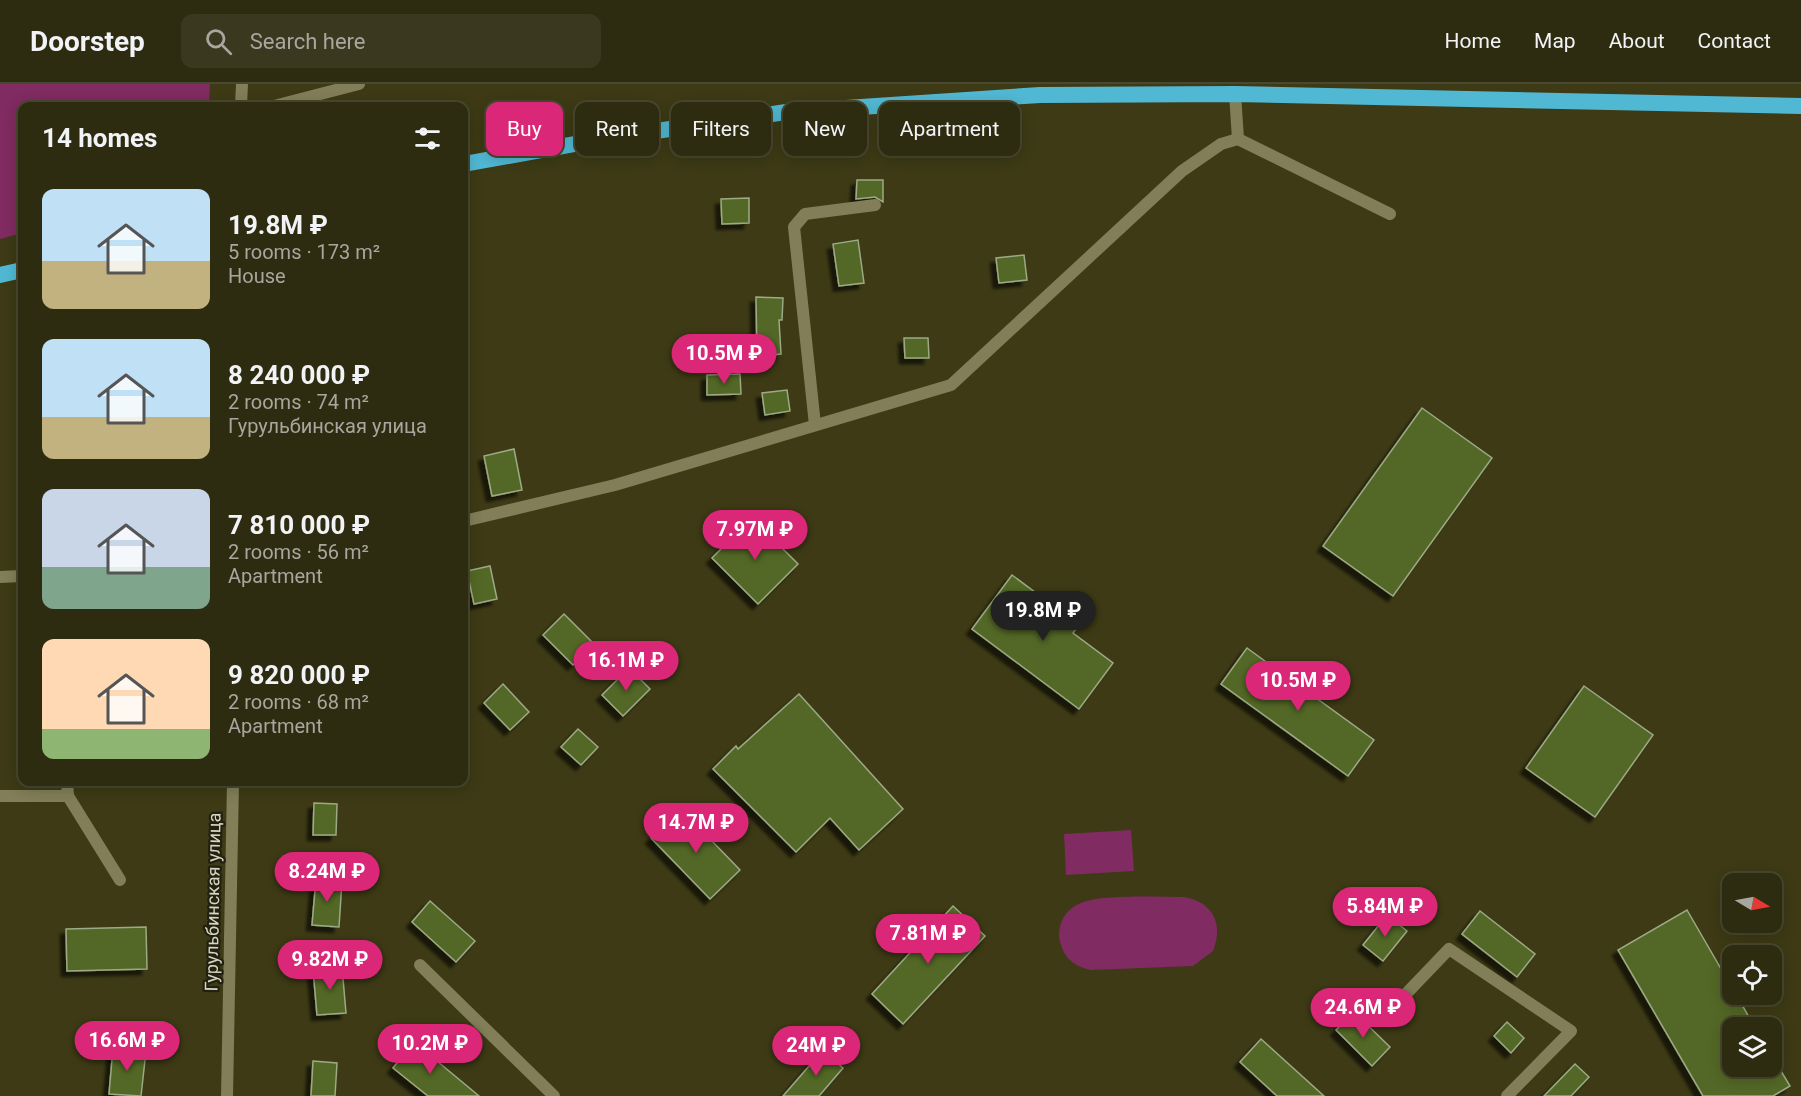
<!DOCTYPE html>
<meta charset="utf-8">
<style>
body{margin:0;font-family:Roboto,sans-serif;background:#3a381e;color:#f1f3f6;height:100vh;display:flex;flex-direction:column;font-size:22px;white-space:nowrap}
*{box-sizing:border-box;margin:0}
p{font-size:20px;color:#a7a79f}
.icon{flex:none;width:33px;height:33px;fill:none;stroke:currentColor;stroke-width:2;stroke-linecap:round;stroke-linejoin:round}
.map{position:relative;flex:1;overflow:hidden}
.panel{position:absolute;left:18px;top:18px;width:450px;height:684px;display:flex;flex-direction:column;background:#2e2c10;border-radius:12px;box-shadow:0 3px 15px #0003,0 0 0 2px #494830}
.panel>*{flex:none}
.guide{position:absolute;left:486px;top:18px;width:570px;height:54px;display:flex;gap:12px}
.needle{width:39px;rotate:100deg}
.buttons{position:absolute;left:1722px;top:789px;display:grid;gap:12px}
.buttons a{display:grid;place-items:center;width:60px;height:60px;border-radius:12px;background:#2e2c10;box-shadow:0 3px 15px #0003,0 0 0 2px #494830;font-size:30px}
.price{position:absolute;translate:-50% -51px;padding:0 14px;border-radius:21px;background:#db2777;color:#fff;font-size:20px;line-height:39px;filter:drop-shadow(0 2px 3px #0008)}
.price::after{content:'';position:absolute;left:50%;top:36px;width:18px;height:14px;margin-left:-9px;background:inherit;clip-path:polygon(0 0,100% 0,50% 100%)}
.price.active{background:#222;color:#fff}
ul{padding:0;list-style:none}
li{display:flex;align-items:center;gap:18px;height:150px;padding:0 24px}
li span{display:grid;place-items:center;flex:none;width:168px;height:120px;border-radius:12px;color:#555}
li>.icon{margin-inline-start:auto}
span .icon{width:72px;height:72px;fill:#fffc;stroke-width:1}
li b{font-size:26px}
h2{display:flex;justify-content:space-between;align-items:center;height:72px;padding:0 24px;font-size:26px}
.pill{padding:0 21px;border-radius:12px;background:#2e2c10;box-shadow:0 3px 15px #0003,0 0 0 2px #494830;font-size:21px;line-height:54px}
.pill.active{background:#db2777;color:#fff}
header{display:flex;align-items:center;gap:36px;box-sizing:border-box;height:84px;padding:0 30px;background:#2e2c10;border-bottom:2px solid #494830}
header strong{font-size:28px}
nav{display:flex;gap:33px;margin-inline-start:auto;font-size:21px}
.search{width:420px;height:54px;background:#3a381e;display:flex;align-items:center;gap:15px;box-sizing:border-box;padding:0 21px;border-radius:12px;color:#a7a79f;font-size:22px}
.map>svg:first-child{display:block}
.green{fill:#802b61}
.building{fill:#536728;stroke:#9caa85;stroke-width:1.5;filter:url(#shadow)}
.lines{fill:none;stroke-linecap:round;stroke-linejoin:round}
.minor{stroke:#817e58;stroke-width:12}
.tertiary{stroke:#817e58;stroke-width:12}
.trunk{stroke:#51b8d3;stroke-width:16}
.labels{text-anchor:middle;stroke-width:4.5;stroke-linejoin:round;paint-order:stroke}
.street-label{font-size:18px;fill:#d7d6c1;stroke:#222111}
</style>
<header>
<strong>Doorstep</strong>
<div class="search"><svg class="icon" aria-label="search" viewBox="0 0 24 24"><circle cx="10" cy="10" r="6"/><path d="M15 15l6 6"/></svg>Search here</div>
<nav><a>Home</a><a>Map</a><a>About</a><a>Contact</a></nav>
</header>
<div class="map">
<svg width="1801" height="1012" viewBox="0 0 1801 1012">
<defs>
<filter id="shadow"><feDropShadow dx="-5.5" dy="5.5" stdDeviation="1.5" flood-color="#0009"/></filter>
</defs>
<rect width="100%" height="100%" fill="#3d3a15"/>
<g class="green">
<polygon points="0,0 210,0 209,22 22,22 22,149 0,155"/>
<polygon points="1131,746 1134,787 1066,791 1064,750"/>
<path d="M1184 813C1213 818 1224 840 1213 867L1193 882 1091 886C1077 883 1065 876 1061 861 1055 844 1064 825 1081 819 1101 810 1159 813 1184 813Z"/>
</g>
<g class="building">
<polygon points="857,96 883,96 883,118 875,113 856,115"/>
<polygon points="749,114 749,139 722,140 721,115"/>
<polygon points="858,156 864,199 839,202 833,160"/>
<polygon points="1024,171 1027,196 999,199 996,174"/>
<polygon points="756,213 783,214 782,236 779,236 781,270 757,272"/>
<polygon points="904,254 928,254 929,274 905,274"/>
<polygon points="740,290 741,310 707,311 707,291"/>
<polygon points="787,306 790,327 765,331 762,309"/>
<polygon points="1422,324 1492,374 1393,512 1323,462"/>
<polygon points="514,365 522,406 492,412 484,372"/>
<polygon points="752,434 798,480 758,520 712,474"/>
<polygon points="490,482 497,515 474,520 467,487"/>
<polygon points="1012,491 1079,541 1073,549 1113,579 1079,625 972,545"/>
<polygon points="564,530 594,560 573,581 543,551"/>
<polygon points="1247,564 1374,656 1348,692 1221,600"/>
<polygon points="629,584 650,605 623,632 602,611"/>
<polygon points="503,600 529,628 510,646 484,619"/>
<polygon points="1584,602 1653,651 1595,733 1526,684"/>
<polygon points="799,610 903,725 859,766 830,734 796,768 713,685 736,662 738,665"/>
<polygon points="578,645 598,663 581,681 561,663"/>
<polygon points="314,719 337,720 336,751 313,751"/>
<polygon points="681,725 740,786 710,815 651,754"/>
<polygon points="316,795 342,797 339,843 312,841"/>
<polygon points="430,817 475,857 456,878 412,838"/>
<polygon points="953,822 985,852 903,940 872,910"/>
<polygon points="1687,826 1732,904 1732,910 1736,910 1755,944 1732,944 1732,982 1778,982 1790,1002 1773,1012 1703,1012 1618,866"/>
<polygon points="1480,827 1535,870 1517,893 1462,850"/>
<polygon points="1387,831 1407,847 1383,877 1363,861"/>
<polygon points="146,843 147,885 67,887 66,845"/>
<polygon points="342,883 346,929 317,931 313,885"/>
<polygon points="1354,928 1390,963 1372,982 1336,946"/>
<polygon points="1507,938 1524,954 1511,969 1494,952"/>
<polygon points="1261,955 1324,1012 1277,1012 1240,978"/>
<polygon points="414,958 479,1012 428,1012 393,984"/>
<polygon points="113,964 146,967 141,1012 109,1010"/>
<polygon points="823,966 843,984 819,1012 783,1012"/>
<polygon points="313,977 337,979 335,1012 311,1012"/>
<polygon points="1575,980 1589,993 1571,1012 1544,1012"/>
</g>
<g class="lines">
<g class="minor">
<polyline points="1235,10 1238,55"/>
<polyline points="274,22 359,0"/>
<polyline points="815,341 794,143 805,130 875,121"/>
<polyline points="464,437 615,401 951,301 1182,87 1221,60 1238,55 1390,130"/>
<polyline points="0,493 22,492"/>
<polyline points="67,698 68,712"/>
<polyline points="0,712 68,712 120,796"/>
<polyline points="420,881 554,1012"/>
<polyline points="1404,912 1449,865 1571,947 1507,1012"/>
<polyline points="227,1012 233,698"/>
</g>
<polyline class="tertiary" points="241,22 242,0"/>
<g class="trunk">
<polyline points="464,80 608,54 786,28 1040,11 1235,10 1801,22"/>
<polyline points="0,191 22,186"/>
</g>
</g>
<g class="labels">
<g class="street-label">
<text transform="translate(213 818) rotate(-89)" y="6">Гурульбинская улица</text>
</g>
</g>
</svg>
<div class="buttons">
<a><svg class="needle" viewBox="-14 -14 28 28"><path d="M0-13l5 13h-10z" fill="#e53935"/><path d="M0 13l5-13h-10z" fill="#a7a79f"/></svg></a>
<a><svg class="icon" aria-label="locate" viewBox="0 0 24 24"><circle cx="12" cy="12" r="6"/><path d="M12 2v4M12 18v4M2 12h4M18 12h4"/></svg></a>
<a><svg class="icon" aria-label="layers" viewBox="0 0 24 24"><path d="M12 4l9 5-9 5-9-5zM3 14l9 5 9-5"/></svg></a>
</div>
<b class="price" style="left:724px;top:301px">10.5M ₽</b>
<b class="price" style="left:755px;top:477px">7.97M ₽</b>
<b class="price active" style="left:1043px;top:558px">19.8M ₽</b>
<b class="price" style="left:626px;top:608px">16.1M ₽</b>
<b class="price" style="left:1298px;top:628px">10.5M ₽</b>
<b class="price" style="left:696px;top:770px">14.7M ₽</b>
<b class="price" style="left:327px;top:819px">8.24M ₽</b>
<b class="price" style="left:1385px;top:854px">5.84M ₽</b>
<b class="price" style="left:928px;top:881px">7.81M ₽</b>
<b class="price" style="left:330px;top:907px">9.82M ₽</b>
<b class="price" style="left:1363px;top:955px">24.6M ₽</b>
<b class="price" style="left:127px;top:988px">16.6M ₽</b>
<b class="price" style="left:430px;top:991px">10.2M ₽</b>
<b class="price" style="left:816px;top:993px">24M ₽</b>
<div class="guide">
<a class="pill active">Buy</a>
<a class="pill">Rent</a>
<a class="pill">Filters</a>
<a class="pill">New</a>
<a class="pill">Apartment</a>
</div>
<section class="panel">
<h2>14 homes<svg class="icon" aria-label="filters" viewBox="0 0 24 24"><path d="M4 7h16M4 17h16"/><circle cx="9" cy="7" r="2"/><circle cx="15" cy="17" r="2"/></svg></h2>
<ul>
<li><span style="background:linear-gradient(#bfe0f5 60%,#c2b280 0)"><svg class="icon" aria-label="home" viewBox="0 0 24 24"><path d="M3 11l9-7 9 7M6 9v11h12V9"/></svg></span><div><b>19.8M ₽</b><p>5 rooms · 173 m²</p><p>House</p></div></li>
<li><span style="background:linear-gradient(#bfe0f5 65%,#c2b280 0)"><svg class="icon" aria-label="home" viewBox="0 0 24 24"><path d="M3 11l9-7 9 7M6 9v11h12V9"/></svg></span><div><b>8 240 000 ₽</b><p>2 rooms · 74 m²</p><p>Гурульбинская улица</p></div></li>
<li><span style="background:linear-gradient(#c9d6e8 65%,#7fa58c 0)"><svg class="icon" aria-label="home" viewBox="0 0 24 24"><path d="M3 11l9-7 9 7M6 9v11h12V9"/></svg></span><div><b>7 810 000 ₽</b><p>2 rooms · 56 m²</p><p>Apartment</p></div></li>
<li><span style="background:linear-gradient(#ffd9b3 75%,#8fb573 0)"><svg class="icon" aria-label="home" viewBox="0 0 24 24"><path d="M3 11l9-7 9 7M6 9v11h12V9"/></svg></span><div><b>9 820 000 ₽</b><p>2 rooms · 68 m²</p><p>Apartment</p></div></li>
</ul>
</section>
</div>
